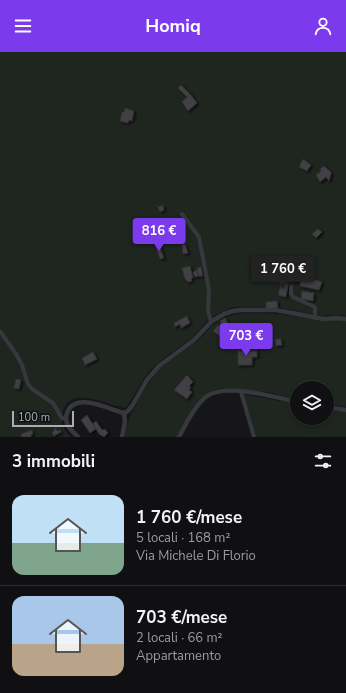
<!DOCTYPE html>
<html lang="it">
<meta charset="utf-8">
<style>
body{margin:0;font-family:"Nunito Sans",sans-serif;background:#19191b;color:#f1f3f6;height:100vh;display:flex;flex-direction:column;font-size:15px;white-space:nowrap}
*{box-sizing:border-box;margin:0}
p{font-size:13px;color:#9c9d9f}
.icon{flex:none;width:22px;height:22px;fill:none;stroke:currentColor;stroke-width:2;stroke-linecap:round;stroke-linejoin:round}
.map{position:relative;height:385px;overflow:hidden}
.details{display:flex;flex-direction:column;background:#101012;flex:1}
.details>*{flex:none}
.tools{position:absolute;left:290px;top:329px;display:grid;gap:8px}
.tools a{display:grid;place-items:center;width:44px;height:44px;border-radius:50%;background:#101012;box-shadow:0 2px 6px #0003,0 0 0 1px #303032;font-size:20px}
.scale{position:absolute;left:12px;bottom:10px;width:62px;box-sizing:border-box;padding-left:4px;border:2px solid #a8adb8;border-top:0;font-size:11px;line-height:14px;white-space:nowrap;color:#a8adb8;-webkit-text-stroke:3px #111113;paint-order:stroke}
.price{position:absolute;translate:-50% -34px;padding:0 9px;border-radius:4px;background:#7c3aed;color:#fff;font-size:13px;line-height:26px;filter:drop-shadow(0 1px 2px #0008)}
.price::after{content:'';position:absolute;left:50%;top:24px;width:12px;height:9px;margin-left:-6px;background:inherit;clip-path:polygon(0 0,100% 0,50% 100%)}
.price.active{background:#222;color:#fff}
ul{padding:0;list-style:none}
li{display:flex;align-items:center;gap:12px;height:100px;padding:0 12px}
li+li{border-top:1px solid #303032}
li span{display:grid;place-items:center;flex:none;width:112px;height:80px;border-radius:12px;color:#555}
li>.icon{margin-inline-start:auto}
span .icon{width:48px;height:48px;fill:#fffc;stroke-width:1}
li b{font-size:17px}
h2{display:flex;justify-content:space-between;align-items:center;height:48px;padding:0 12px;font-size:17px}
header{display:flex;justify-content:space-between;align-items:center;height:52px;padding:0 12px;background:#7c3aed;color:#fff;font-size:18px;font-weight:700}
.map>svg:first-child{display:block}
.green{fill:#1e261f}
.building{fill:#404145;stroke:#303034;filter:url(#shadow)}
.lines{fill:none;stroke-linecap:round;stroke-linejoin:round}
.minor{stroke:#37383d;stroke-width:4}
.tertiary{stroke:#37383d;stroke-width:4.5}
</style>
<header><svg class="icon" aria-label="menu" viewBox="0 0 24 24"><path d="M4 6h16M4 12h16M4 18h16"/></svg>Homiq<svg class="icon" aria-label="person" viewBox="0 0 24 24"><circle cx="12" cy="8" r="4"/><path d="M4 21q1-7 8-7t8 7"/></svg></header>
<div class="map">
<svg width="346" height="385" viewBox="0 0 346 385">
<defs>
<filter id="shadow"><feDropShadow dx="2" dy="1.5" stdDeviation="1" flood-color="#0009"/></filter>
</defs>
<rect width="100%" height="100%" fill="#161618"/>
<g class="green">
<path d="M0 0H346V264L337 263 324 264 276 255H233L223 259 210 266 192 286 168 303 150 318 126 356C107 355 69 329 62 363 60 372 65 379 71 385H0Z"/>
<path d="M252 261 281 262 319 268H339L346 269V355L327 352V336H297V347L267 340 222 336 211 339 201 346 177 385H125C126 365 146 332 160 317 171 306 185 299 197 289 205 282 212 271 222 267 232 262 241 261 252 261Z"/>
<polygon points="241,342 297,352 297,366 327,366 327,358 346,360 346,385 252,385"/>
</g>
<g class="building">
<polygon points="181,33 190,42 187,45 178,36"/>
<polygon points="190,42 197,51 188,59 182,50"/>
<polygon points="125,56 134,59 132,69 129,68 128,71 120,69 122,60 124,60"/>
<polygon points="303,107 311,113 307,119 299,115"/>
<polygon points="324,114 331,120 331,122 329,129 326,125 320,130 316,123 321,119 320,117"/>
<polygon points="157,153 158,155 163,153 164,158 160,160"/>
<polygon points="174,165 182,181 175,185 167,170"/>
<polygon points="318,177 322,180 316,186 312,182"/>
<polygon points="155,178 159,192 155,193 151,179"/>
<polygon points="159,192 164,206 160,207 155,194"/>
<polygon points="185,192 188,201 183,202 182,193"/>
<polygon points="190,214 193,226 191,227 192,229 188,230 185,227 182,216"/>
<polygon points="201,215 203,224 198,224 197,216"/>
<polygon points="197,218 198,224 195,225 193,220"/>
<polygon points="294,219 304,219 305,224 301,224 301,229 291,229"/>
<polygon points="301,224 305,224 322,230 319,238 300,234"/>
<polygon points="281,231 288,232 286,245 278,243"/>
<polygon points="302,239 314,241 313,249 301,247"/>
<polygon points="277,249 278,256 266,257 266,250"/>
<polygon points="187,264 190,271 181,276 180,272 175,275 174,271"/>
<polygon points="225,266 228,271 223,273 220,269"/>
<polygon points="218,273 226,279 221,285 213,279"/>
<polygon points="231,274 233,281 229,282 228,275"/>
<polygon points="245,285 258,289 256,298 243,294"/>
<polygon points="275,287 281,287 282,293 276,294"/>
<polygon points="238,299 257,299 257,305 252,305 252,313 238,313"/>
<polygon points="93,300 97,307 85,313 82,306"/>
<polygon points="187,323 193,330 189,334 191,335 189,338 192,340 187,347 174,338"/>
<polygon points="16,327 21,328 19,337 14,336"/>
<polygon points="87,363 96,377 90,381 81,368"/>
<polygon points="96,369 102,378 105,377 108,381 104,385 99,382 93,372"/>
<polygon points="56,376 57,379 60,378 61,380 54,384 52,380 55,378 54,377"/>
<polygon points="32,378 33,382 31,383 31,385 22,385 21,382"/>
</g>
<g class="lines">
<g class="minor">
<polyline points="182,162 199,185 209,238 208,259 211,270"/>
<polyline points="291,235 291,242 293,245 315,255 315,266"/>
<polyline points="0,279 16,302 22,313 28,332 32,337 53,351 62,366 66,367"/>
<polyline points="241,340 254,385"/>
</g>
<g class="tertiary">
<polyline points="327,355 346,358"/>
<polyline points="124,361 128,359 132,354 147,328 159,314 194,288 212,269 224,262 233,259 241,258 276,258 324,267 337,266 346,267"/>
<path d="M78 385C71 378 63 371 67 361 75 339 108 357 124 361"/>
<polyline points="122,385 125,370 124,361"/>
<path d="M179 385C185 373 196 352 207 344 226 331 275 345 297 350"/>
</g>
</g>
</svg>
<div class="tools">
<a><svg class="icon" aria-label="layers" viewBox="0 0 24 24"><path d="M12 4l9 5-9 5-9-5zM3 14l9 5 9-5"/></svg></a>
</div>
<div class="scale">100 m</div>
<b class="price" style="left:159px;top:200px">816 €</b>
<b class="price active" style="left:283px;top:238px">1 760 €</b>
<b class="price" style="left:246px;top:305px">703 €</b>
</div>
<section class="details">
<h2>3 immobili<svg class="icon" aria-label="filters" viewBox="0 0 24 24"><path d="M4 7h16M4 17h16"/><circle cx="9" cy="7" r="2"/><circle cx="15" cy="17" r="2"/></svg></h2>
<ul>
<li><span style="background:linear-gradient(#bfe0f5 60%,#7fa58c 0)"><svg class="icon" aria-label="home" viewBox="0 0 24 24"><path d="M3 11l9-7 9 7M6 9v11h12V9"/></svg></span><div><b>1 760 €/mese</b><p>5 locali · 168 m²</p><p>Via Michele Di Florio</p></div></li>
<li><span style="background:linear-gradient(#a9c7e8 60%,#b9a48a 0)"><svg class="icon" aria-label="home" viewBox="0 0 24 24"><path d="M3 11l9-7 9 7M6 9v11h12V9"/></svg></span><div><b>703 €/mese</b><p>2 locali · 66 m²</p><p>Appartamento</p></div></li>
</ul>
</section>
